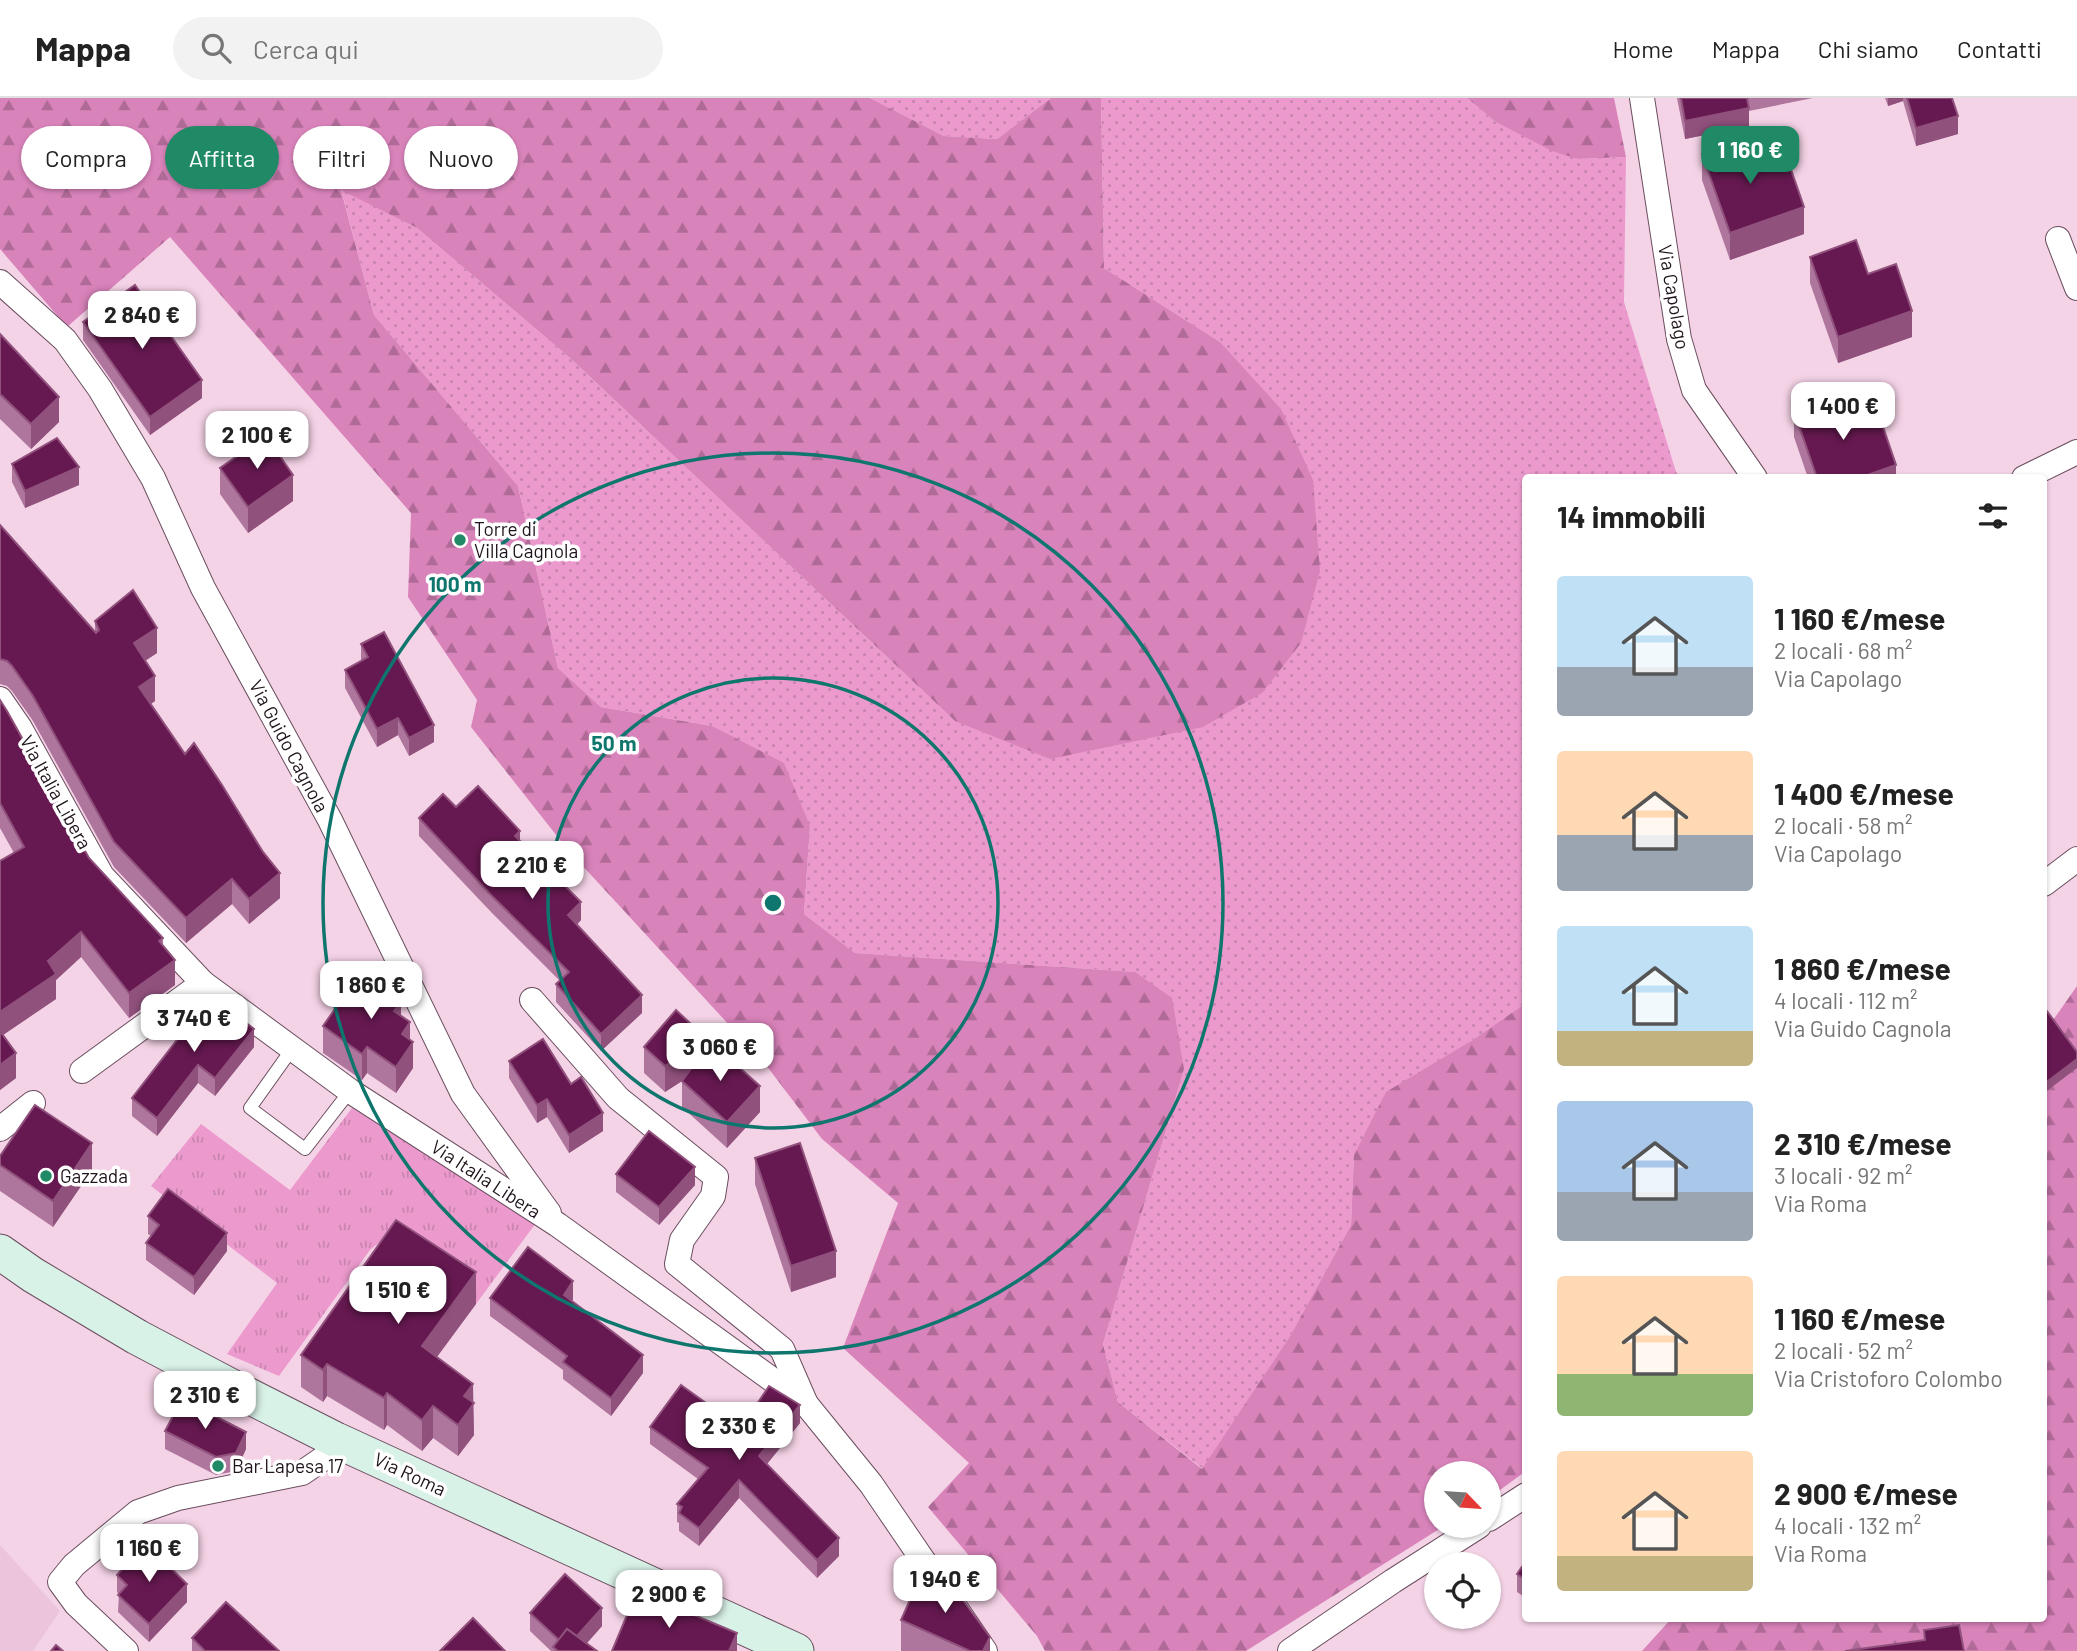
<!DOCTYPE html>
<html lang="it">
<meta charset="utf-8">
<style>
body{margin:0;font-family:Barlow,sans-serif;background:#f2f2f2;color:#222;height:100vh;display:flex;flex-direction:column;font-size:26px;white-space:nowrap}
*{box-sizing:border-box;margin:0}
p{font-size:23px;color:#767676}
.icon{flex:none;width:38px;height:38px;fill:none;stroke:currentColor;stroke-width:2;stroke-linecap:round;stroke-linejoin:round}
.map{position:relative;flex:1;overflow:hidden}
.sheet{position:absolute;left:1522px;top:376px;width:525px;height:1148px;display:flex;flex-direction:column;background:#fff;border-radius:7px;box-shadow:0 2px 5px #0004}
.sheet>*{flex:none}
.guide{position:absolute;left:21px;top:28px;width:665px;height:63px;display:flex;gap:14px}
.needle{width:46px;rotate:115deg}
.buttons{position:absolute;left:1424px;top:1363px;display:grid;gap:14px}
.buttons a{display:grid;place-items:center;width:77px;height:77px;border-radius:50%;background:#fff;box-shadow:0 2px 5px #0004;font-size:35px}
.price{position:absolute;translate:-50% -60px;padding:0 16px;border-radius:14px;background:#fff;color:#222;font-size:23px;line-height:46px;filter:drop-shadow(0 2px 4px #0008)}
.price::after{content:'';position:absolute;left:50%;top:42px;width:21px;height:16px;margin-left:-10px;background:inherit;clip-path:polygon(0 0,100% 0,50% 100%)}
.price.on{background:#208965;color:#fff}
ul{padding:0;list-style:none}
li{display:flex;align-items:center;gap:21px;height:175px;padding:0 35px}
li span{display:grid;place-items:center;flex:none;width:196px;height:140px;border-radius:7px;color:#555}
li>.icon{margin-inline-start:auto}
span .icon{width:84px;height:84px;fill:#fffc;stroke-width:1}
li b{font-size:30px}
h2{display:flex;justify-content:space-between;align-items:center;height:84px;padding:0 35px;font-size:30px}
.tag{padding:0 24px;border-radius:32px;background:#fff;box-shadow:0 2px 5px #0004;font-size:24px;line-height:63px}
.tag.on{background:#208965;color:#fff}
header{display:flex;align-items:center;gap:42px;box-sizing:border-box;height:98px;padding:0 35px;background:#fff;border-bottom:2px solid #e0e0e0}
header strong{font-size:33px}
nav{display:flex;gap:38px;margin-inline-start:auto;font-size:24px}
.search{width:490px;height:63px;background:#f2f2f2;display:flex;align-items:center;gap:18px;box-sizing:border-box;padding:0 24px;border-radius:38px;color:#767676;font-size:26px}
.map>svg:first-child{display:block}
.built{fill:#ecc4dc}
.grass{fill:url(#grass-dots)}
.forest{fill:url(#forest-firs)}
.park{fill:url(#park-tufts)}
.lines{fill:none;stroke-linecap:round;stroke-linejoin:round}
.lane-casing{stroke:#6a4e5f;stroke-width:14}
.street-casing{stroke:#6a4e5f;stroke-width:26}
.secondary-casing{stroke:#6a4e5f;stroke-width:37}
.lane{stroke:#fff;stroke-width:12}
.street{stroke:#fff;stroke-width:24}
.secondary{stroke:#d9f2e8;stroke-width:35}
.wall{fill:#ae769c}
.shaded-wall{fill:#91517d}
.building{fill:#661950;stroke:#91517d;stroke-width:2}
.ring{fill:none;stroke:#0f766e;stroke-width:3.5}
.poi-dot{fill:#208965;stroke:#fff;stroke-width:2.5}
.labels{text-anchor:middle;stroke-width:7;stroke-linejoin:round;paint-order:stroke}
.street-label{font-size:19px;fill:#20141c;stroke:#fff}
.poi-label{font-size:19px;fill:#20141c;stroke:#fff;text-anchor:start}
.centre{fill:#0f766e;stroke:#fff;stroke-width:3.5}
.ring-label{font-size:21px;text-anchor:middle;font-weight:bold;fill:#0f766e;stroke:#fff;stroke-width:7;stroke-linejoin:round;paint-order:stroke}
</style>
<header>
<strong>Mappa</strong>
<div class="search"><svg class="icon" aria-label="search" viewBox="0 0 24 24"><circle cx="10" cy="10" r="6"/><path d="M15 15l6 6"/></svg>Cerca qui</div>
<nav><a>Home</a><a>Mappa</a><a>Chi siamo</a><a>Contatti</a></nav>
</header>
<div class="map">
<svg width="2077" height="1553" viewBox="0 0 2077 1553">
<defs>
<pattern id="grass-dots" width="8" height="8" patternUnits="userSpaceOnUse" patternTransform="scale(1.75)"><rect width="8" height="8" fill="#ec9ace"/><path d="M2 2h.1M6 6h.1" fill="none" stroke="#ca84b0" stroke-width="1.8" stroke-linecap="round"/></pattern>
<pattern id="forest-firs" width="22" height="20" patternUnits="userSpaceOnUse" patternTransform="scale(1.75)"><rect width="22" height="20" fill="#d983bb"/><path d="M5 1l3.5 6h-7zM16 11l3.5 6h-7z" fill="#b06a97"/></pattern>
<pattern id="park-tufts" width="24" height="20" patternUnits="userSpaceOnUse" patternTransform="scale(1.75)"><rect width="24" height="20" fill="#ec9ace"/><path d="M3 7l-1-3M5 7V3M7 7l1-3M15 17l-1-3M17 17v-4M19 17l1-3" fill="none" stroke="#ca84b0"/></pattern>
</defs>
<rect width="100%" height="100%" fill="#f5d3e7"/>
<polygon class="built" points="0,1447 60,1513 33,1553 0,1553"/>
<g class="grass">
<polygon points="870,0 1051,0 997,41 944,38"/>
<polygon points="1101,0 1467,0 1496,24 1578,61 1626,59 1624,204 1676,374 1681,380 1526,380 1526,905 1471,943 1354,1057 1351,1127 1290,1238 1203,1371 1118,1304 1103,1246 1184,971 1134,874 855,855 804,816 810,728 712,628 601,609 558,570 518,388 374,217 341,91 417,130 570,260 955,623 1220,244 1104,170"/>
</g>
<g class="forest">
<polygon points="0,0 870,0 944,38 997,41 1051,0 1101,0 1104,170 1220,244 1281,311 1313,382 1320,473 1301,545 1262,595 1203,629 1050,661 955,623 570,260 417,130 341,92 374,217 518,388 558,570 601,609 712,628 784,665 810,728 804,816 855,855 1135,874 1172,900 1184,971 1103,1246 1118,1304 1202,1371 1290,1238 1351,1127 1354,1057 1386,994 1471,943 1526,905 1526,1373 1489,1400 1489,1376 1437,1376 1437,1428 1444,1428 1246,1553 1045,1553 1037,1538 928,1409 969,1365 843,1250 898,1105 822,1041 766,967 568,752 471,629 477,602 408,499 411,415 170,139 67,229 0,151"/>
<polygon points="1467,0 1614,0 1626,59 1578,61 1552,53 1496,24"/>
<polygon points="2077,888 2077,1553 1642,1553 1671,1521 2044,1521 2044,935"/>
</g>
<polygon class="park" points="352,1010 536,1125 476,1206 380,1144 370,1152 279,1278 227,1256 277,1185 151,1088 201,1026 290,1092"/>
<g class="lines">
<defs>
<polyline id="lane" points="292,951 250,1010 305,1051 350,993"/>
<g id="street">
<polyline points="1642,0 1679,241 1694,292 1755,380"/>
<polyline points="2058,141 2077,190"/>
<polyline points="0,184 65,242 100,291 153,380 203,490 330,722 463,996 549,1115"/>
<polyline points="2024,380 2077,354"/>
<polyline points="0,601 20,630 102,778 203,885 350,993 558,1127 806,1306 871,1386 985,1553"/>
<polyline points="2044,786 2077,761"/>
<polyline points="532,902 618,1000 716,1079 713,1098 682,1142 677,1166 782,1251 806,1306"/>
<polyline points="82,973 203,885"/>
<polyline points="0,1031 33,1005"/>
<polyline points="1489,1421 1526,1397"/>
<polyline points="126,1553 76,1506 60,1484 74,1467 138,1414 178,1400 302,1375 324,1360 336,1342"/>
<polyline points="1290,1553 1393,1483 1479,1428"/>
</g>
<polyline id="secondary" points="0,1154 33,1177 137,1239 245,1296 336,1342 796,1553"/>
</defs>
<use href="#lane" class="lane-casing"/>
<use href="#street" class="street-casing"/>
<use href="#secondary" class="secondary-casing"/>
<use href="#lane" class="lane"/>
<use href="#street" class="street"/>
<use href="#secondary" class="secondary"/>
</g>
<g class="wall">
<polygon points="1677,0 1813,0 1749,13 1749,28 1685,41"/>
<polygon points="1885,0 1952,0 1958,36 1916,48 1903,3 1888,8"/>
<polygon points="1702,56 1760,73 1804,136 1730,162 1702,82"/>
<polygon points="1810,159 1868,176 1912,239 1838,265 1810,185"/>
<polygon points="83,224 202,300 150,337 83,242"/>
<polygon points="0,236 59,324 31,351 0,321"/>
<polygon points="1794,313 1896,380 1808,380 1794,339"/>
<polygon points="12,366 79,387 25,410 12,384"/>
<polygon points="220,370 293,403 248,435 220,396"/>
<polygon points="0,427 95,533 95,523 157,555 145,563 155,603 151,606 280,800 249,826 232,806 186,845 114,769 33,623 12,593 7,588 0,586"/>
<polygon points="361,546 434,644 409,658 398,637 377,649 345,590 345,572 361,563"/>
<polygon points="0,602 7,613 89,760 163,840 163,849 175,862 175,887 129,920 81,859 56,882 56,901 3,937 16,955 16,980 0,992 0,763 14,755 0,730"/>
<polygon points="456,709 520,743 581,822 577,827 642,915 601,953 556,904 556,886 560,883 492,815 419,738 419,720"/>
<polygon points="211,898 254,949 215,998 198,985 157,1038 132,1018 132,1000"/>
<polygon points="401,917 410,942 413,970 396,995 367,975 362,982 323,955 323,928"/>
<polygon points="644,949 707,949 760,1014 727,1050 682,1009 682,983 665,994 644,975"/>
<polygon points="509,963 571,986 603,1033 569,1055 547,1019 537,1025 509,980"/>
<polygon points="0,1058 92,1072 53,1129 0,1093"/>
<polygon points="755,1060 836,1179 791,1194 755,1086"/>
<polygon points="616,1076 695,1087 659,1127 616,1094"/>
<polygon points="148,1118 227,1153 194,1197 146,1162 146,1145 151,1138 148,1136"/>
<polygon points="490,1200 573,1201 572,1203 643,1275 611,1318 563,1281 563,1272 490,1218"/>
<polygon points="476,1206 437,1259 473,1305 474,1337 458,1358 433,1340 422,1353 387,1327 384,1332 327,1298 323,1304 301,1289 301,1257"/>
<polygon points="800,1325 767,1366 839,1458 817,1480 739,1400 699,1448 679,1433 679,1425 677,1424 677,1406 698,1381 650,1346 650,1329 741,1330"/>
<polygon points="165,1333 246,1351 236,1373 216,1377 165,1351"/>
<polygon points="1526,1463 1526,1500 1517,1494 1517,1476"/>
<polygon points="117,1477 187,1504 149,1544 118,1514 119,1496 117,1494"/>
<polygon points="530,1515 602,1528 587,1545 597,1553 551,1553 530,1533"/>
<polygon points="901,1522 990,1553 901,1553"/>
<polygon points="192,1540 279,1553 192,1553"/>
</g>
<g class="shaded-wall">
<polygon points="1888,0 1903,0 1903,3 1888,8"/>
<polygon points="1749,10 1749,28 1685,41 1685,23"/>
<polygon points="1958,18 1958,36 1916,48 1916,30"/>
<polygon points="1804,109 1804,136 1730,162 1730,135"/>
<polygon points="1912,213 1912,239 1838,265 1838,239"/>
<polygon points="202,282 202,300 150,337 150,319"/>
<polygon points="59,299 59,324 31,351 31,326"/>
<polygon points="1896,367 1896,380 1859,380"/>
<polygon points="79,369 79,387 25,410 25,393"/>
<polygon points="293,377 293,403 248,435 248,409"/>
<polygon points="157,530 157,555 134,570 134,545"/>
<polygon points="155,578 155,603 139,614 139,589"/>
<polygon points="398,620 398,637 377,649 377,631"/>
<polygon points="434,627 434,644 409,658 409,640"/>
<polygon points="520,733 520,751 515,738"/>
<polygon points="280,775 280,800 249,826 249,801"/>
<polygon points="232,781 232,806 186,845 186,820"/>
<polygon points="581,804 581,822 568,835 568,817"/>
<polygon points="81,834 81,859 56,882 56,901 0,939 0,914 48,863"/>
<polygon points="175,862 175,887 129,920 129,895"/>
<polygon points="642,897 642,915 601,953 601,936"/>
<polygon points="401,904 401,930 394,913"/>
<polygon points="410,924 410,947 413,944 413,970 396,995 396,969 402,936"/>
<polygon points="254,931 254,949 215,998 215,980"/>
<polygon points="707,941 707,967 665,994 665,968"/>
<polygon points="367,949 367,975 362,982 362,956"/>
<polygon points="16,955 16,980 0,992 0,967"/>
<polygon points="2077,961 2077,970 2044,995 2044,986"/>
<polygon points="198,967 198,985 157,1038 157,1020"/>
<polygon points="760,988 760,1014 727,1050 727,1024"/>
<polygon points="547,1001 547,1019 537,1025 537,1007"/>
<polygon points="603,1015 603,1033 569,1055 569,1037"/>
<polygon points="92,1045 92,1072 53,1129 53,1103"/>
<polygon points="695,1069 695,1087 659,1127 659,1109"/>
<polygon points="227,1135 227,1153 194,1197 194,1179"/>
<polygon points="836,1153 836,1179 791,1194 791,1168"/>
<polygon points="476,1174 476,1206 422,1279 422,1248"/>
<polygon points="573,1183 573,1201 564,1214 564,1197"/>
<polygon points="643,1257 643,1275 611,1318 611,1300"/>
<polygon points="327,1266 327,1298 323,1304 323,1272"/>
<polygon points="473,1286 474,1337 458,1358 458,1327 464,1298"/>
<polygon points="387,1295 387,1327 384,1332 384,1300"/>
<polygon points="800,1307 800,1325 759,1376 759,1358"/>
<polygon points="433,1308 433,1340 422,1353 422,1322"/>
<polygon points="246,1334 246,1351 236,1373 236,1355"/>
<polygon points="739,1382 739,1400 699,1448 699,1430"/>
<polygon points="839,1440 839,1458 817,1480 817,1462"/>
<polygon points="187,1486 187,1504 149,1544 149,1526"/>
<polygon points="602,1510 602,1528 580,1553 567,1549"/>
<polygon points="737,1535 737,1553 729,1553"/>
<polygon points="990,1539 990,1553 983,1553"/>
</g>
<g class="building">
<polygon points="1681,0 1747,0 1749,10 1685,23"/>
<polygon points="1907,0 1952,0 1958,18 1916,30"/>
<polygon points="1749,39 1760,73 1788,63 1804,109 1730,135 1702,56"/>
<polygon points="1856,142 1868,176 1896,166 1912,213 1838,239 1810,159"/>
<polygon points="135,187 202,282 150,319 83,224"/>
<polygon points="0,236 59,299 31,326 0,296"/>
<polygon points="1840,296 1852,330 1880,320 1896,367 1859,380 1817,380 1794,313"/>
<polygon points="266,338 293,377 248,409 220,370"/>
<polygon points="57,340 79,369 25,393 12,366"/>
<polygon points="0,427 96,535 99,532 95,523 133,492 157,530 134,545 155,578 139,589 185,656 194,645 222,687 263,754 280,775 249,801 232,781 186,820 114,744 33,598 12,568 7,563 0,561"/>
<polygon points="384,534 434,627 409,640 398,620 377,631 345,572 368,559 361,546"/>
<polygon points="0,602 7,613 89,760 163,840 159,843 175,862 129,895 81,834 48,863 56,876 0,914 0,763 24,749 0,705"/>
<polygon points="478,688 520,733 515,738 581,804 568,817 642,897 601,936 556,886 569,874 492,798 419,720 443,696 456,709"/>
<polygon points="360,875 401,904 394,913 410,924 402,936 413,944 396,969 367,949 362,956 323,928"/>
<polygon points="211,898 254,931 215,980 198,967 157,1020 132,1000"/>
<polygon points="2044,909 2077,954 2077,961 2044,986"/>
<polygon points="676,912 707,941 665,968 644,949"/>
<polygon points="0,933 16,955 0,967"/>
<polygon points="543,941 571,986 581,979 603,1015 569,1037 547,1001 537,1007 509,963"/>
<polygon points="711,944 760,988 727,1024 682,983"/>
<polygon points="35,1007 92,1045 53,1103 0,1067 0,1058"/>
<polygon points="649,1033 695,1069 659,1109 616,1076"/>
<polygon points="800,1045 836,1153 791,1168 755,1060"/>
<polygon points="168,1091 227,1135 194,1179 146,1145 159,1127 148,1118"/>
<polygon points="396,1122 476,1174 422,1248 473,1286 464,1298 474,1305 458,1327 433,1308 422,1322 387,1295 384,1300 327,1266 323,1272 301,1257"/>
<polygon points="528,1149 573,1183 564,1197 643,1257 611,1300 563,1264 567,1258 490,1200"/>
<polygon points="681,1287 741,1330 769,1288 800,1307 759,1358 839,1440 817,1462 739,1382 699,1430 679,1415 682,1409 677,1406 708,1370 650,1329"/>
<polygon points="182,1301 246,1334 236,1355 216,1359 165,1333"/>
<polygon points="145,1445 187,1486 149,1526 118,1497 127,1487 117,1477"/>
<polygon points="1526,1463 1526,1482 1517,1476"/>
<polygon points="922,1475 954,1490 990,1539 983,1553 970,1553 901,1522"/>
<polygon points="565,1476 602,1510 577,1538 567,1531 559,1542 530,1515"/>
<polygon points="637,1493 737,1535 729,1553 612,1553"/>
<polygon points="226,1504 279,1553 205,1553 192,1540"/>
<polygon points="473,1520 505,1553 440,1553"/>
<polygon points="1959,1527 1964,1553 1845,1553 1925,1542 1924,1532"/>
<polygon points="567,1531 597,1553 558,1553 553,1549"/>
<polygon points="56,1547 63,1553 51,1553"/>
</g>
<g class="ring">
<circle cx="773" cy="805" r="225"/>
<circle cx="773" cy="805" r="450"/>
</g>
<g class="poi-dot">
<circle cx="460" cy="442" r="7"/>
<circle cx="46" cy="1078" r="7"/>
<circle cx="218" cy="1368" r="7"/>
</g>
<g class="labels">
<g class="street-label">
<text transform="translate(1674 199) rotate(80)" y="7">Via Capolago</text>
<text transform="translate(289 648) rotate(62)" y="7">Via Guido Cagnola</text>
<text transform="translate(56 694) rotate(61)" y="7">Via Italia Libera</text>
<text transform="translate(486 1081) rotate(33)" y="7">Via Italia Libera</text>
<text transform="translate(410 1376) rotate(25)" y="7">Via Roma</text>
</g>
<g class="poi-label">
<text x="474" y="438">Torre di<tspan x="474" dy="22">Villa Cagnola</tspan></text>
<text x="60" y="1085">Gazzada</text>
<text x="232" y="1375">Bar Lapesa 17</text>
</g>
</g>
<circle cx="773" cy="805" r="10" class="centre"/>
<g class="ring-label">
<text x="455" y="494">100 m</text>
<text x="614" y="653">50 m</text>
</g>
</svg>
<div class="buttons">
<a><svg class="needle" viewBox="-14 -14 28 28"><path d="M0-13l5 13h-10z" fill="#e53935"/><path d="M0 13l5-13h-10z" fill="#767676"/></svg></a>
<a><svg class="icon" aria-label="locate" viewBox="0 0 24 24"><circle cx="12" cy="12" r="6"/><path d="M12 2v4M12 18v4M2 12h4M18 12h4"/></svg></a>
</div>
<b class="price on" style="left:1750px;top:88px">1 160 €</b>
<b class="price" style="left:142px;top:253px">2 840 €</b>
<b class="price" style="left:1843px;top:344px">1 400 €</b>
<b class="price" style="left:257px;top:373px">2 100 €</b>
<b class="price" style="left:532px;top:803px">2 210 €</b>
<b class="price" style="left:371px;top:923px">1 860 €</b>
<b class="price" style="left:194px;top:956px">3 740 €</b>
<b class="price" style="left:720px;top:985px">3 060 €</b>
<b class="price" style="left:398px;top:1228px">1 510 €</b>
<b class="price" style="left:205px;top:1333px">2 310 €</b>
<b class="price" style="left:739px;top:1364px">2 330 €</b>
<b class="price" style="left:149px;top:1486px">1 160 €</b>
<b class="price" style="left:945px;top:1517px">1 940 €</b>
<b class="price" style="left:669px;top:1532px">2 900 €</b>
<div class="guide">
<a class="tag">Compra</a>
<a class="tag on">Affitta</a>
<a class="tag">Filtri</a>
<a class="tag">Nuovo</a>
</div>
<section class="sheet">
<h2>14 immobili<svg class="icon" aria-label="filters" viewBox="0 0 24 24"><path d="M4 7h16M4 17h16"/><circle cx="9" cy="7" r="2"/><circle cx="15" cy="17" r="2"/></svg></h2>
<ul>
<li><span style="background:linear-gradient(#bfe0f5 65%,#9aa5b1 0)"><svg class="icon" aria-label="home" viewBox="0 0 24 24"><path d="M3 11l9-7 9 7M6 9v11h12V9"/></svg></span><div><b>1 160 €/mese</b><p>2 locali · 68 m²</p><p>Via Capolago</p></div></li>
<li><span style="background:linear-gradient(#ffd9b3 60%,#9aa5b1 0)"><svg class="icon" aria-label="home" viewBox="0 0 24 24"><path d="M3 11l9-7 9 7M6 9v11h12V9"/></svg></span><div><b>1 400 €/mese</b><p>2 locali · 58 m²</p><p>Via Capolago</p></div></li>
<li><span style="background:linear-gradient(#bfe0f5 75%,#c2b280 0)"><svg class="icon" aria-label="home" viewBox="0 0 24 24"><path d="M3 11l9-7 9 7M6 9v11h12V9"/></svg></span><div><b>1 860 €/mese</b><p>4 locali · 112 m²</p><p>Via Guido Cagnola</p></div></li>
<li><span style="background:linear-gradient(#a9c7e8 65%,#9aa5b1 0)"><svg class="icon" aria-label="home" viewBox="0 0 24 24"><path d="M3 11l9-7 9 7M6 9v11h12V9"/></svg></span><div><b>2 310 €/mese</b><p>3 locali · 92 m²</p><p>Via Roma</p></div></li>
<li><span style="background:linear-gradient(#ffd9b3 70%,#8fb573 0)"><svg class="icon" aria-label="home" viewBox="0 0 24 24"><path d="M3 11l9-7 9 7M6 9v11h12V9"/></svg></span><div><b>1 160 €/mese</b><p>2 locali · 52 m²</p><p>Via Cristoforo Colombo</p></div></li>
<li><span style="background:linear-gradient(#ffd9b3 75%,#c2b280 0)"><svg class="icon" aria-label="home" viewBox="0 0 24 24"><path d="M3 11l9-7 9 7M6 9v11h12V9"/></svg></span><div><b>2 900 €/mese</b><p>4 locali · 132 m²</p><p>Via Roma</p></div></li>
</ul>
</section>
</div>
